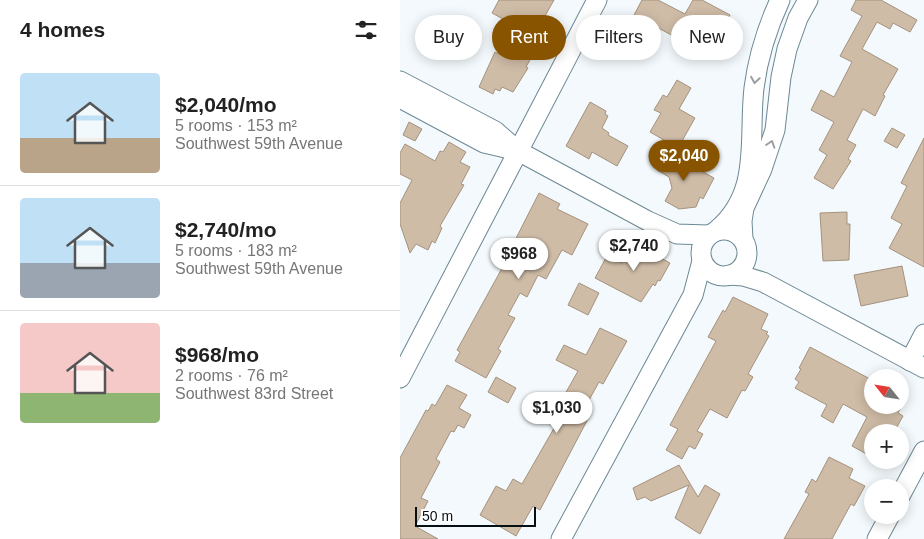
<!DOCTYPE html>
<meta charset="utf-8">
<style>
body{margin:0;font-family:Helvetica,sans-serif;background:#f6f6f6;color:#222;height:100vh;display:flex;flex-direction:column;font-size:19px;white-space:nowrap}
*{box-sizing:border-box;margin:0}
p{font-size:16px;color:#767676}
.icon{flex:none;width:28px;height:28px;fill:none;stroke:currentColor;stroke-width:2;stroke-linecap:round;stroke-linejoin:round}
.map{position:relative;flex:1;overflow:hidden}
.details{display:flex;flex-direction:column;background:#fff;width:400px}
.details>*{flex:none}
.banner{position:absolute;left:15px;top:15px;width:434px;height:45px;display:flex;gap:10px}
.needle{width:32px;rotate:300deg}
.tools{position:absolute;left:464px;top:369px;display:grid;gap:10px}
.tools a{display:grid;place-items:center;width:45px;height:45px;border-radius:50%;background:#fff;box-shadow:0 2px 12px #0003;font-size:25px}
.scale{position:absolute;left:15px;bottom:12px;width:121px;box-sizing:border-box;padding-left:5px;border:2px solid #061014;border-top:0;font-size:14px;line-height:18px;white-space:nowrap;color:#061014;-webkit-text-stroke:4px #fff;paint-order:stroke}
.price{position:absolute;translate:-50% -42px;padding:0 11px;border-radius:18px;background:#fff;color:#222;font-size:16px;line-height:32px;filter:drop-shadow(0 1px 2px #0008)}
.price::after{content:'';position:absolute;left:50%;top:30px;width:15px;height:11px;margin-left:-8px;background:inherit;clip-path:polygon(0 0,100% 0,50% 100%)}
.price.on{background:#885400;color:#fff}
ul{padding:0;list-style:none}
li{display:flex;align-items:center;gap:15px;height:125px;padding:0 20px}
li+li{border-top:1px solid #e0e0e0}
li span{display:grid;place-items:center;flex:none;width:140px;height:100px;border-radius:5px;color:#555}
li>.icon{margin-inline-start:auto}
span .icon{width:60px;height:60px;fill:#fffc;stroke-width:1}
li b{font-size:21px}
h2{display:flex;justify-content:space-between;align-items:center;height:60px;padding:0 20px;font-size:21px}
.tag{padding:0 18px;border-radius:22px;background:#fff;box-shadow:0 2px 12px #0003;font-size:18px;line-height:45px}
.tag.on{background:#885400;color:#fff}
main{display:flex;flex:1;min-height:0}
.map>svg:first-child{display:block}
.building{fill:#cfbca7;stroke:#a4927e}
.lines{fill:none;stroke-linecap:round;stroke-linejoin:round}
.street-casing{stroke:#6c8894;stroke-width:21}
.street{stroke:#fff;stroke-width:19}
.oneway{stroke:#9b9fa1}
</style>
<main>
<section class="details">
<h2>4 homes<svg class="icon" aria-label="filters" viewBox="0 0 24 24"><path d="M4 7h16M4 17h16"/><circle cx="9" cy="7" r="2"/><circle cx="15" cy="17" r="2"/></svg></h2>
<ul>
<li><span style="background:linear-gradient(#bfe0f5 65%,#b9a48a 0)"><svg class="icon" aria-label="home" viewBox="0 0 24 24"><path d="M3 11l9-7 9 7M6 9v11h12V9"/></svg></span><div><b>$2,040/mo</b><p>5 rooms · 153 m²</p><p>Southwest 59th Avenue</p></div></li>
<li><span style="background:linear-gradient(#bfe0f5 65%,#9aa5b1 0)"><svg class="icon" aria-label="home" viewBox="0 0 24 24"><path d="M3 11l9-7 9 7M6 9v11h12V9"/></svg></span><div><b>$2,740/mo</b><p>5 rooms · 183 m²</p><p>Southwest 59th Avenue</p></div></li>
<li><span style="background:linear-gradient(#f6c9c9 70%,#8fb573 0)"><svg class="icon" aria-label="home" viewBox="0 0 24 24"><path d="M3 11l9-7 9 7M6 9v11h12V9"/></svg></span><div><b>$968/mo</b><p>2 rooms · 76 m²</p><p>Southwest 83rd Street</p></div></li>
</ul>
</section>
<div class="map">
<svg width="524" height="539" viewBox="0 0 524 539">
<rect width="100%" height="100%" fill="#f3f9fc"/>
<g class="building">
<polygon points="99,0 154,0 142,21 133,17 125,31 92,13"/>
<polygon points="242,0 258,0 285,14 293,0 302,0 330,15 309,55 234,15"/>
<polygon points="456,0 481,0 517,20 510,32 493,23 490,29 477,22 462,49 498,69 483,95 485,96 475,116 463,109 447,140 456,145 448,159 451,161 433,189 414,178 427,155 419,150 434,122 411,110 421,90 434,97 452,62 440,56 462,16 451,10"/>
<polygon points="109,46 131,58 126,67 128,68 113,92 102,87 100,91 95,89 93,94 79,87 95,52 103,56"/>
<polygon points="277,80 291,88 279,109 295,118 278,148 250,132 261,113 254,110 263,95 267,97"/>
<polygon points="190,102 206,111 205,114 208,116 202,128 209,133 208,135 228,146 217,166 192,152 189,159 166,146"/>
<polygon points="9,122 22,129 15,141 3,135"/>
<polygon points="492,128 505,135 497,148 484,141"/>
<polygon points="524,138 524,267 489,248 502,224 491,218 507,186 501,183"/>
<polygon points="49,142 66,152 60,162 70,167 61,184 64,185 40,226 42,228 35,243 32,241 28,250 16,244 10,253 0,224 0,203 12,180 0,174 0,153 5,144 35,161 40,151 43,152"/>
<polygon points="267,152 314,178 303,199 300,197 296,207 279,209 265,201 272,188 269,177 257,170"/>
<polygon points="139,193 160,204 157,209 188,224 172,255 162,250 146,279 138,275 127,297 120,293 108,315 115,318 98,349 101,351 86,378 55,361 60,352 57,350 106,261 105,260"/>
<polygon points="447,212 447,224 450,224 449,260 423,261 420,213"/>
<polygon points="233,243 270,263 260,281 258,280 255,286 253,284 241,302 195,278 207,256 222,263"/>
<polygon points="502,266 508,296 461,306 454,275"/>
<polygon points="179,283 199,293 188,315 168,305"/>
<polygon points="333,297 368,314 361,329 368,332 366,334 369,336 348,374 353,377 345,391 342,390 327,418 310,409 297,431 303,434 295,449 289,446 282,459 266,450 278,429 270,425 316,341 308,337 323,310 325,312"/>
<polygon points="200,328 227,341 203,384 199,382 183,411 190,415 140,510 133,506 116,536 80,515 96,486 106,491 113,479 122,484 157,423 152,421 157,411 156,410 178,371 156,360 164,345 186,355"/>
<polygon points="410,347 472,380 472,405 502,405 498,413 503,416 494,432 472,432 472,457 452,446 467,417 443,404 433,423 421,416 427,405 395,388 399,382 395,379 401,369 399,368"/>
<polygon points="96,377 116,388 108,403 88,392"/>
<polygon points="47,385 67,395 59,408 71,415 64,428 58,425 54,432 51,431 36,459 40,462 21,498 28,501 15,526 38,539 0,539 0,458 26,410 28,411 32,404 35,406"/>
<polygon points="429,457 453,469 449,478 465,486 454,506 451,504 432,539 384,539 409,494 405,492 412,479 416,482"/>
<polygon points="279,465 298,497 305,485 320,494 300,534 275,518 289,485 251,501 245,497 237,500 233,488"/>
</g>
<g class="lines">
<defs>
<g id="street">
<polyline points="0,81 95,131 118,151 248,221 277,234 308,235"/>
<polyline points="0,98 84,143 114,150"/>
<circle cx="324" cy="253" r="23"/>
<path d="M317 230C362 192 348 139 354 88 358 57 367 28 380 0"/>
<polyline points="343,239 342,221 344,208 362,169 375,130 381,77 387,49 398,18 408,0"/>
<polyline points="329,275 343,276 363,282 524,368"/>
<polyline points="510,361 524,334"/>
<polyline points="0,378 197,0"/>
<polyline points="500,496 524,451"/>
<polyline points="161,539 293,295 302,261"/>
<polyline points="477,539 490,515"/>
</g>
</defs>
<use href="#street" class="street-casing"/>
<use href="#street" class="street"/>
</g>
<defs><path id="oneway-chevron" d="M-2-3.5L2.5 0L-2 3.5" fill="none" stroke-width="1.6" stroke-linecap="round" stroke-linejoin="round" transform="scale(1.25)"/></defs>
<g class="oneway">
<use href="#oneway-chevron" transform="translate(355 80) rotate(99)"/>
<use href="#oneway-chevron" transform="translate(371 144) rotate(-72)"/>
</g>
</svg>
<div class="tools">
<a><svg class="needle" viewBox="-14 -14 28 28"><path d="M0-13l5 13h-10z" fill="#e53935"/><path d="M0 13l5-13h-10z" fill="#767676"/></svg></a>
<a>+</a>
<a>−</a>
</div>
<div class="scale">50 m</div>
<b class="price on" style="left:284px;top:182px">$2,040</b>
<b class="price" style="left:234px;top:272px">$2,740</b>
<b class="price" style="left:119px;top:280px">$968</b>
<b class="price" style="left:157px;top:434px">$1,030</b>
<div class="banner">
<a class="tag">Buy</a>
<a class="tag on">Rent</a>
<a class="tag">Filters</a>
<a class="tag">New</a>
</div>
</div>
</main>
